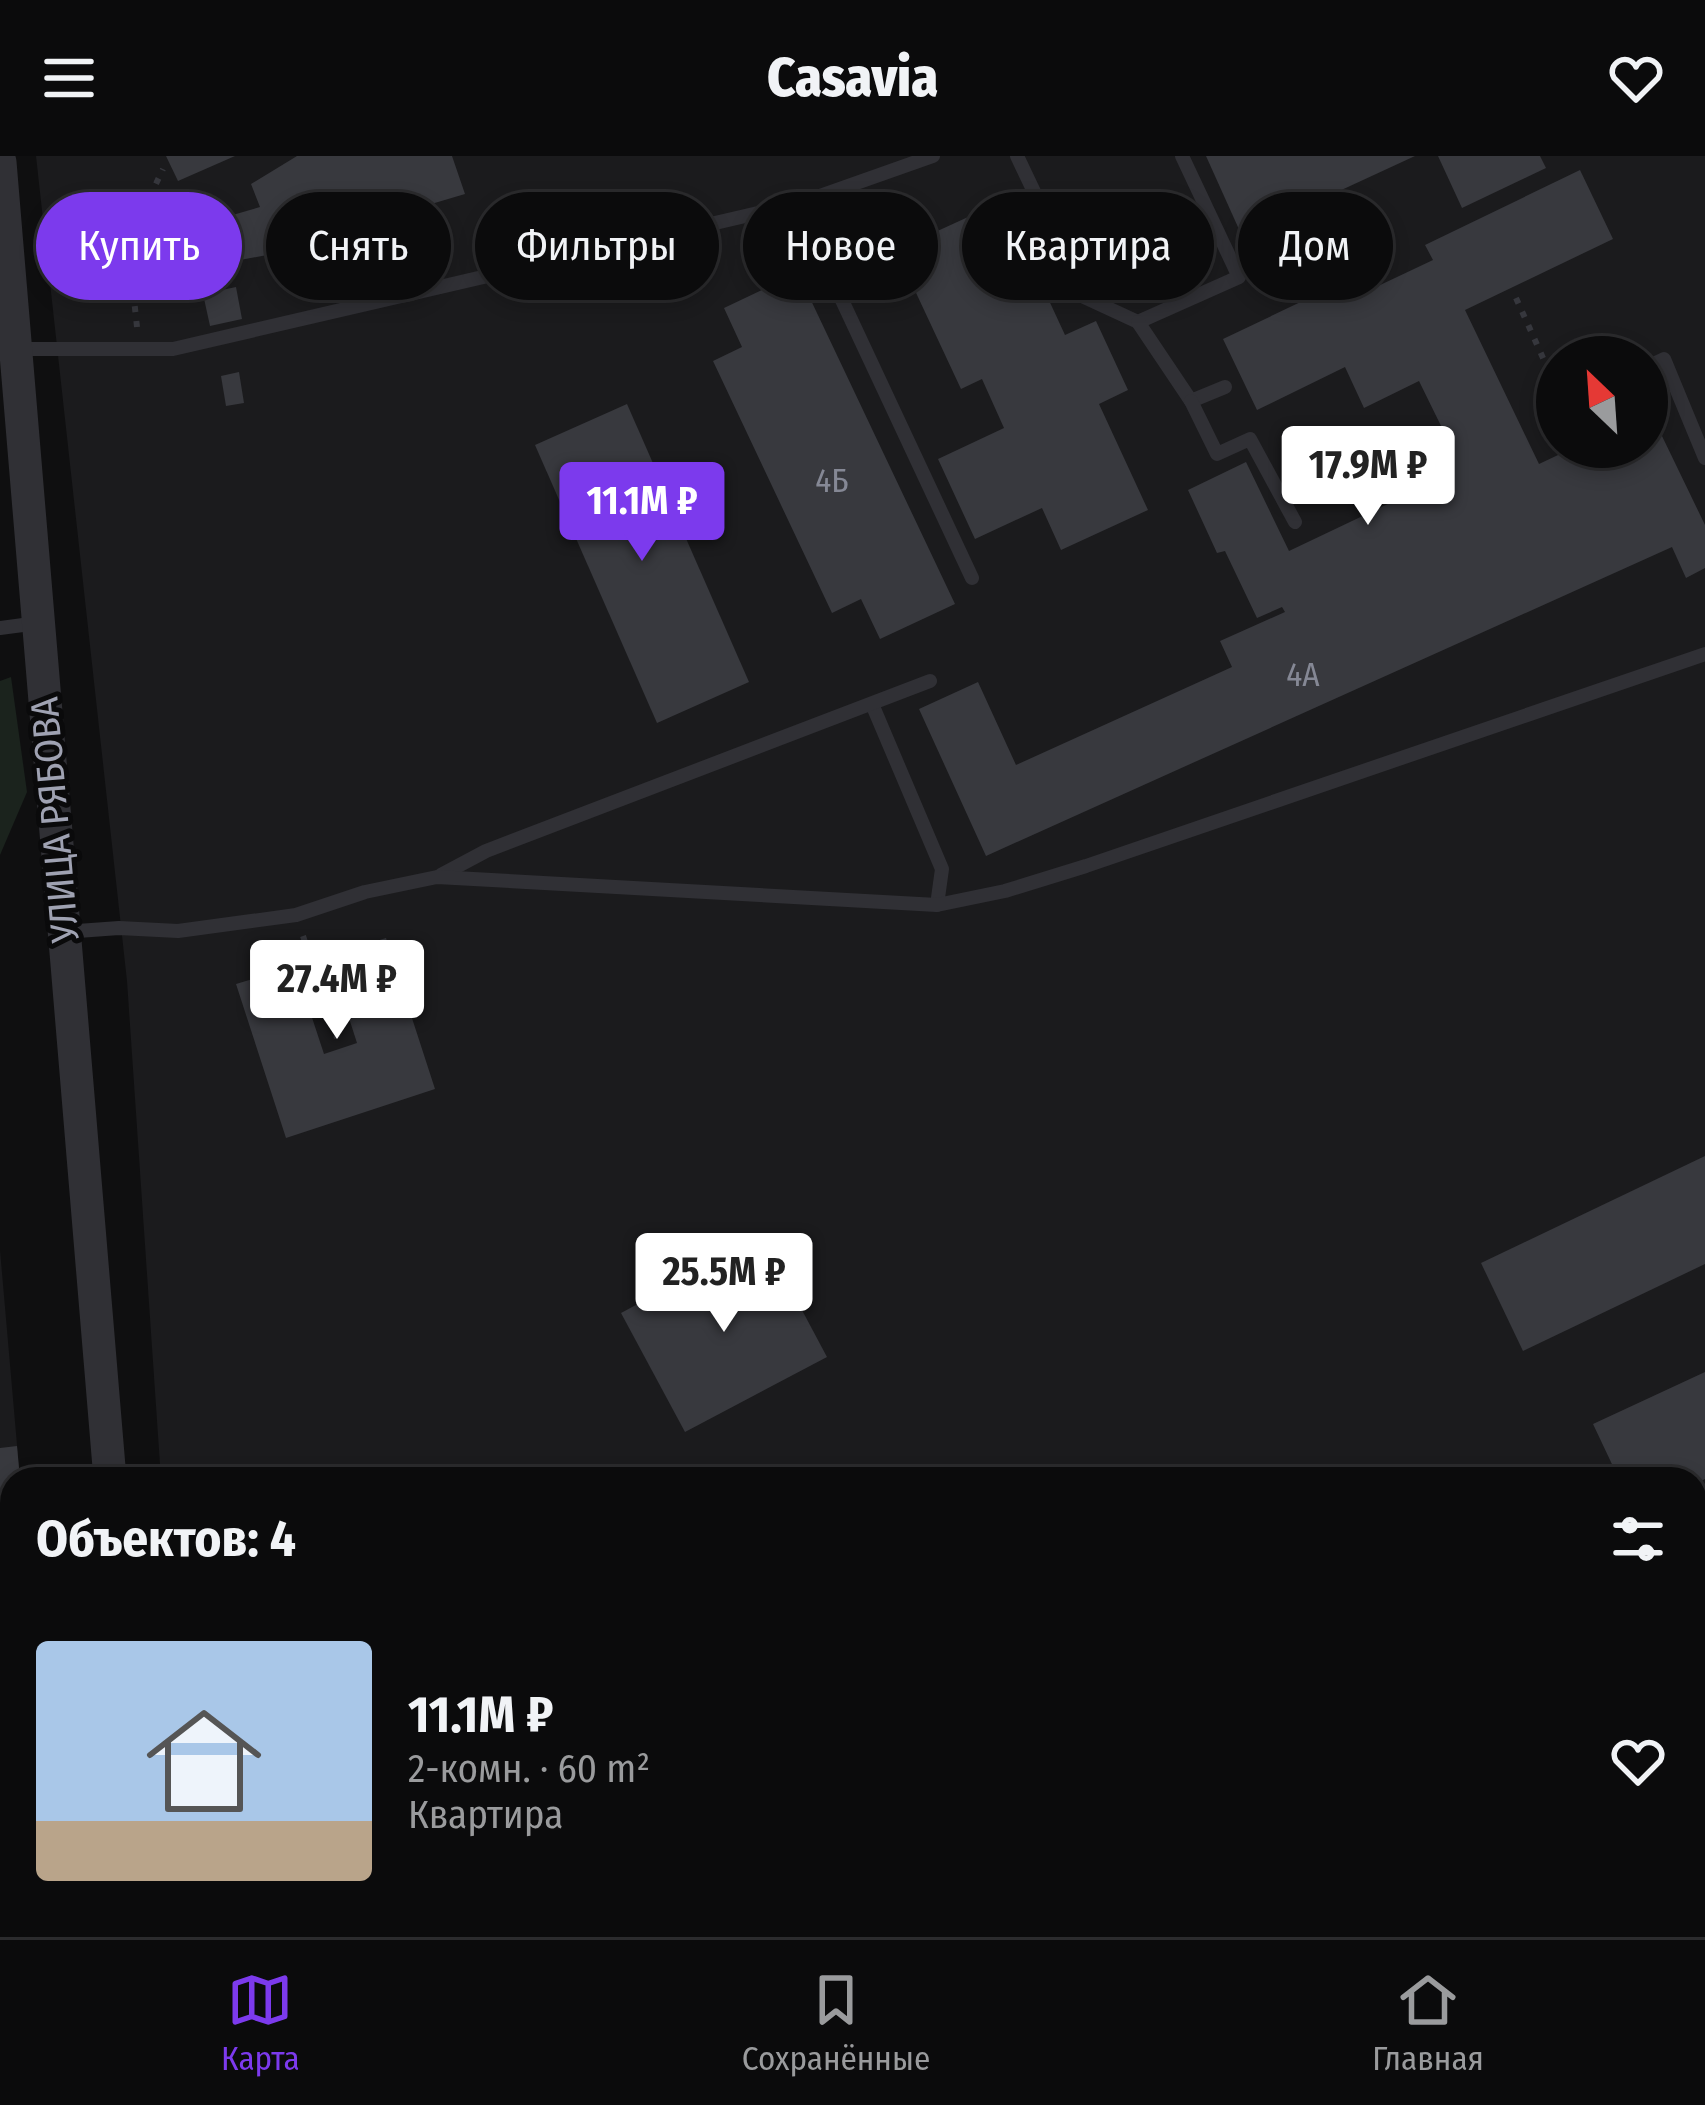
<!DOCTYPE html>
<html lang="ru">
<meta charset="utf-8">
<style>
body{margin:0;font-family:"Fira Sans Condensed",sans-serif;background:#19191a;color:#f1f3f6;height:100vh;display:flex;flex-direction:column;font-size:45px;white-space:nowrap}
*{box-sizing:border-box;margin:0}
p{font-size:39px;color:#9a9b9d}
.icon{flex:none;width:66px;height:66px;fill:none;stroke:currentColor;stroke-width:2;stroke-linecap:round;stroke-linejoin:round}
.map{position:relative;flex:1;overflow:hidden}
.panel{position:absolute;left:0px;top:1311px;width:1707px;height:471px;display:flex;flex-direction:column;background:#0b0b0c;border-radius:36px 36px 0 0;box-shadow:0 6px 18px #0003,0 0 0 3px #2b2b2d}
.panel>*{flex:none}
.hud{position:absolute;left:36px;top:36px;width:1635px;height:108px;display:flex;gap:24px}
.needle{width:78px;rotate:335deg}
.fabs{position:absolute;left:1536px;top:180px;display:grid;gap:24px}
.fabs a{display:grid;place-items:center;width:132px;height:132px;border-radius:50%;background:#0b0b0c;box-shadow:0 6px 18px #0003,0 0 0 3px #2b2b2d;font-size:60px}
.price{position:absolute;translate:-50% -102px;padding:0 27px;border-radius:12px;background:#fff;color:#222;font-size:39px;line-height:78px;filter:drop-shadow(0 3px 6px #0008)}
.price::after{content:'';position:absolute;left:50%;top:72px;width:36px;height:27px;margin-left:-18px;background:inherit;clip-path:polygon(0 0,100% 0,50% 100%)}
.price.current{background:#7c3aed;color:#fff}
ul{padding:0;list-style:none}
li{display:flex;align-items:center;gap:36px;height:300px;padding:0 36px}
li+li{border-top:3px solid #2b2b2d}
li span{display:grid;place-items:center;flex:none;width:336px;height:240px;border-radius:12px;color:#555}
li>.icon{margin-inline-start:auto}
span .icon{width:144px;height:144px;fill:#fffc;stroke-width:1}
li b{font-size:51px}
h2{display:flex;justify-content:space-between;align-items:center;height:144px;padding:0 36px;font-size:51px}
.chip{padding:0 42px;border-radius:54px;background:#0b0b0c;box-shadow:0 6px 18px #0003,0 0 0 3px #2b2b2d;font-size:42px;line-height:108px}
.chip.current{background:#7c3aed;color:#fff}
header{display:flex;justify-content:space-between;align-items:center;height:156px;padding:0 36px;background:#0b0b0c;font-size:54px;font-weight:800}
.menu{display:flex;justify-content:space-around;align-items:center;height:168px;border-top:3px solid #2b2b2d;background:#0b0b0c;font-size:33px;color:#9a9b9d}
.menu a{display:grid;justify-items:center;gap:6px}
.menu .current{color:#7c3aed}
.map>svg:first-child{display:block}
.built{fill:#1b1b1d;fill-rule:evenodd}
.green{fill:#1b231d}
.building{fill:#38393e}
.lines{fill:none;stroke-linecap:round;stroke-linejoin:round}
.path{stroke:#36373d;stroke-width:6;stroke-dasharray:6 9;stroke-linecap:butt}
.service{stroke:#303035;stroke-width:14}
.tertiary{stroke:#303035;stroke-width:33}
.rail-casing{stroke:#47484f;stroke-width:14}
.rail{stroke:#0a0a0b;stroke-width:9;stroke-dasharray:27;stroke-linecap:butt}
.labels{text-anchor:middle;stroke-width:10;stroke-linejoin:round;paint-order:stroke}
.number-label{font-size:33px;fill:#858895}
.street-label{font-size:39px;fill:#9fa2b2;stroke:#0a0a0b}
</style>
<header><svg class="icon" aria-label="menu" viewBox="0 0 24 24"><path d="M4 6h16M4 12h16M4 18h16"/></svg>Casavia<svg class="icon" aria-label="heart" viewBox="0 0 24 24"><path d="M12 20l-8-8c-3-5 5-10 8-4 3-6 11-1 8 4z"/></svg></header>
<div class="map">
<svg width="1705" height="1781" viewBox="0 0 1705 1781">
<rect width="100%" height="100%" fill="#0f0f10"/>
<g class="built">
<path d="M36 0H1705V1401L1695 1405V1323H161L127 825ZM1557 201H1647V291H1557Z"/>
<polygon points="0,1094 20,1323 12,1323 12,1770 56,1770 57,1781 0,1781"/>
<polygon points="1705,1619 1705,1781 1623,1781 1618,1770 1695,1770 1695,1624"/>
<polygon points="192,1770 916,1770 896,1781 193,1781"/>
<polygon points="1250,1770 1536,1770 1541,1781 1232,1781"/>
</g>
<polygon class="green" points="11,521 27,636 0,699 0,525"/>
<g class="building">
<polygon points="166,0 235,0 178,25"/>
<polygon points="297,0 452,0 465,38 374,65 380,78 165,118 160,80 260,51 251,28"/>
<polygon points="1206,0 1415,0 1242,80"/>
<polygon points="1438,0 1540,0 1546,12 1462,52"/>
<polygon points="1580,14 1613,83 1465,154 1539,308 1575,291 1647,291 1647,249 1705,369 1705,412 1686,422 1672,391 986,700 919,553 978,526 1016,609 1232,511 1220,485 1285,456 1282,451 1257,462 1225,395 1217,397 1188,334 1246,306 1289,395 1413,336 1395,300 1444,276 1419,225 1364,252 1345,211 1257,254 1223,183 1370,113 1378,130 1433,104 1425,89"/>
<polygon points="1003,45 1065,179 1096,165 1128,234 1099,248 1148,354 1061,394 1042,352 975,383 938,303 1004,272 982,223 961,233 896,94"/>
<polygon points="798,117 955,448 880,483 861,443 832,457 713,205 742,191 724,152"/>
<polygon points="236,131 242,163 210,170 203,138"/>
<polygon points="239,216 244,247 226,250 221,220"/>
<polygon points="627,248 749,526 657,567 535,289"/>
<polygon points="386,782 435,933 286,982 236,828 295,810 324,898 357,887 329,800"/>
<polygon points="1705,1000 1705,1108 1523,1195 1481,1107"/>
<polygon points="763,1081 827,1201 685,1276 621,1157"/>
<polygon points="1705,1216 1705,1323 1695,1328 1695,1323 1619,1323 1593,1268"/>
<polygon points="17,1290 20,1323 12,1323 12,1771 0,1772 0,1292"/>
</g>
<g class="lines">
<g class="path">
<polyline points="1258,112 1283,101 1272,78"/>
<polyline points="1516,142 1557,233"/>
<polyline points="137,171 128,87 163,13"/>
<polyline points="303,780 337,882"/>
</g>
<g class="service">
<polyline points="1017,0 1084,141 1138,166 1239,121 1182,0"/>
<polyline points="797,48 972,422"/>
<polyline points="1138,166 1191,245 1225,231"/>
<polyline points="15,193 173,193 797,48 933,0"/>
<polyline points="1647,211 1664,203 1705,302"/>
<polyline points="1191,245 1217,298 1250,283 1295,366"/>
<polyline points="0,472 38,467"/>
<polyline points="872,548 942,713 937,749"/>
<polyline points="441,719 486,695 930,525"/>
<polyline points="64,776 119,772 178,775 296,759 365,736 437,721 937,749 1005,735 1086,710 1705,498"/>
</g>
<g class="tertiary">
<polyline points="0,6 110,1323"/>
<polyline points="1695,1447 1705,1442"/>
<polyline points="147,1770 148,1781"/>
<polyline points="1014,1781 1036,1770"/>
</g>
<defs>
<polyline id="rail" points="704,1781 719,1770"/>
</defs>
<use href="#rail" class="rail-casing"/>
<use href="#rail" class="rail"/>
</g>
<g class="labels">
<g class="number-label">
<text x="832" y="336">4Б</text>
<text x="1303" y="530">4А</text>
</g>
<g class="street-label">
<text transform="translate(54 664) rotate(-95)" y="14">УЛИЦА РЯБОВА</text>
</g>
</g>
</svg>
<div class="fabs">
<a><svg class="needle" viewBox="-14 -14 28 28"><path d="M0-13l5 13h-10z" fill="#e53935"/><path d="M0 13l5-13h-10z" fill="#9a9b9d"/></svg></a>
</div>
<b class="price" style="left:1368px;top:372px">17.9M ₽</b>
<b class="price current" style="left:642px;top:408px">11.1M ₽</b>
<b class="price" style="left:337px;top:886px">27.4M ₽</b>
<b class="price" style="left:724px;top:1179px">25.5M ₽</b>
<div class="hud">
<a class="chip current">Купить</a>
<a class="chip">Снять</a>
<a class="chip">Фильтры</a>
<a class="chip">Новое</a>
<a class="chip">Квартира</a>
<a class="chip">Дом</a>
</div>
<section class="panel">
<h2>Объектов: 4<svg class="icon" aria-label="filters" viewBox="0 0 24 24"><path d="M4 7h16M4 17h16"/><circle cx="9" cy="7" r="2"/><circle cx="15" cy="17" r="2"/></svg></h2>
<ul>
<li><span style="background:linear-gradient(#a9c7e8 75%,#b9a48a 0)"><svg class="icon" aria-label="home" viewBox="0 0 24 24"><path d="M3 11l9-7 9 7M6 9v11h12V9"/></svg></span><div><b>11.1M ₽</b><p>2-комн. · 60 m²</p><p>Квартира</p></div><svg class="icon" aria-label="heart" viewBox="0 0 24 24"><path d="M12 20l-8-8c-3-5 5-10 8-4 3-6 11-1 8 4z"/></svg></li>
</ul>
</section>
</div>
<nav class="menu">
<a class="current"><svg class="icon" aria-label="map" viewBox="0 0 24 24"><path d="M3 6l6-2 6 2 6-2v14l-6 2-6-2-6 2zM9 4v14M15 6v14"/></svg>Карта</a>
<a><svg class="icon" aria-label="saved" viewBox="0 0 24 24"><path d="M7 4h10v16l-5-4-5 4z"/></svg>Сохранённые</a>
<a><svg class="icon" aria-label="home" viewBox="0 0 24 24"><path d="M3 11l9-7 9 7M6 9v11h12V9"/></svg>Главная</a>
</nav>
